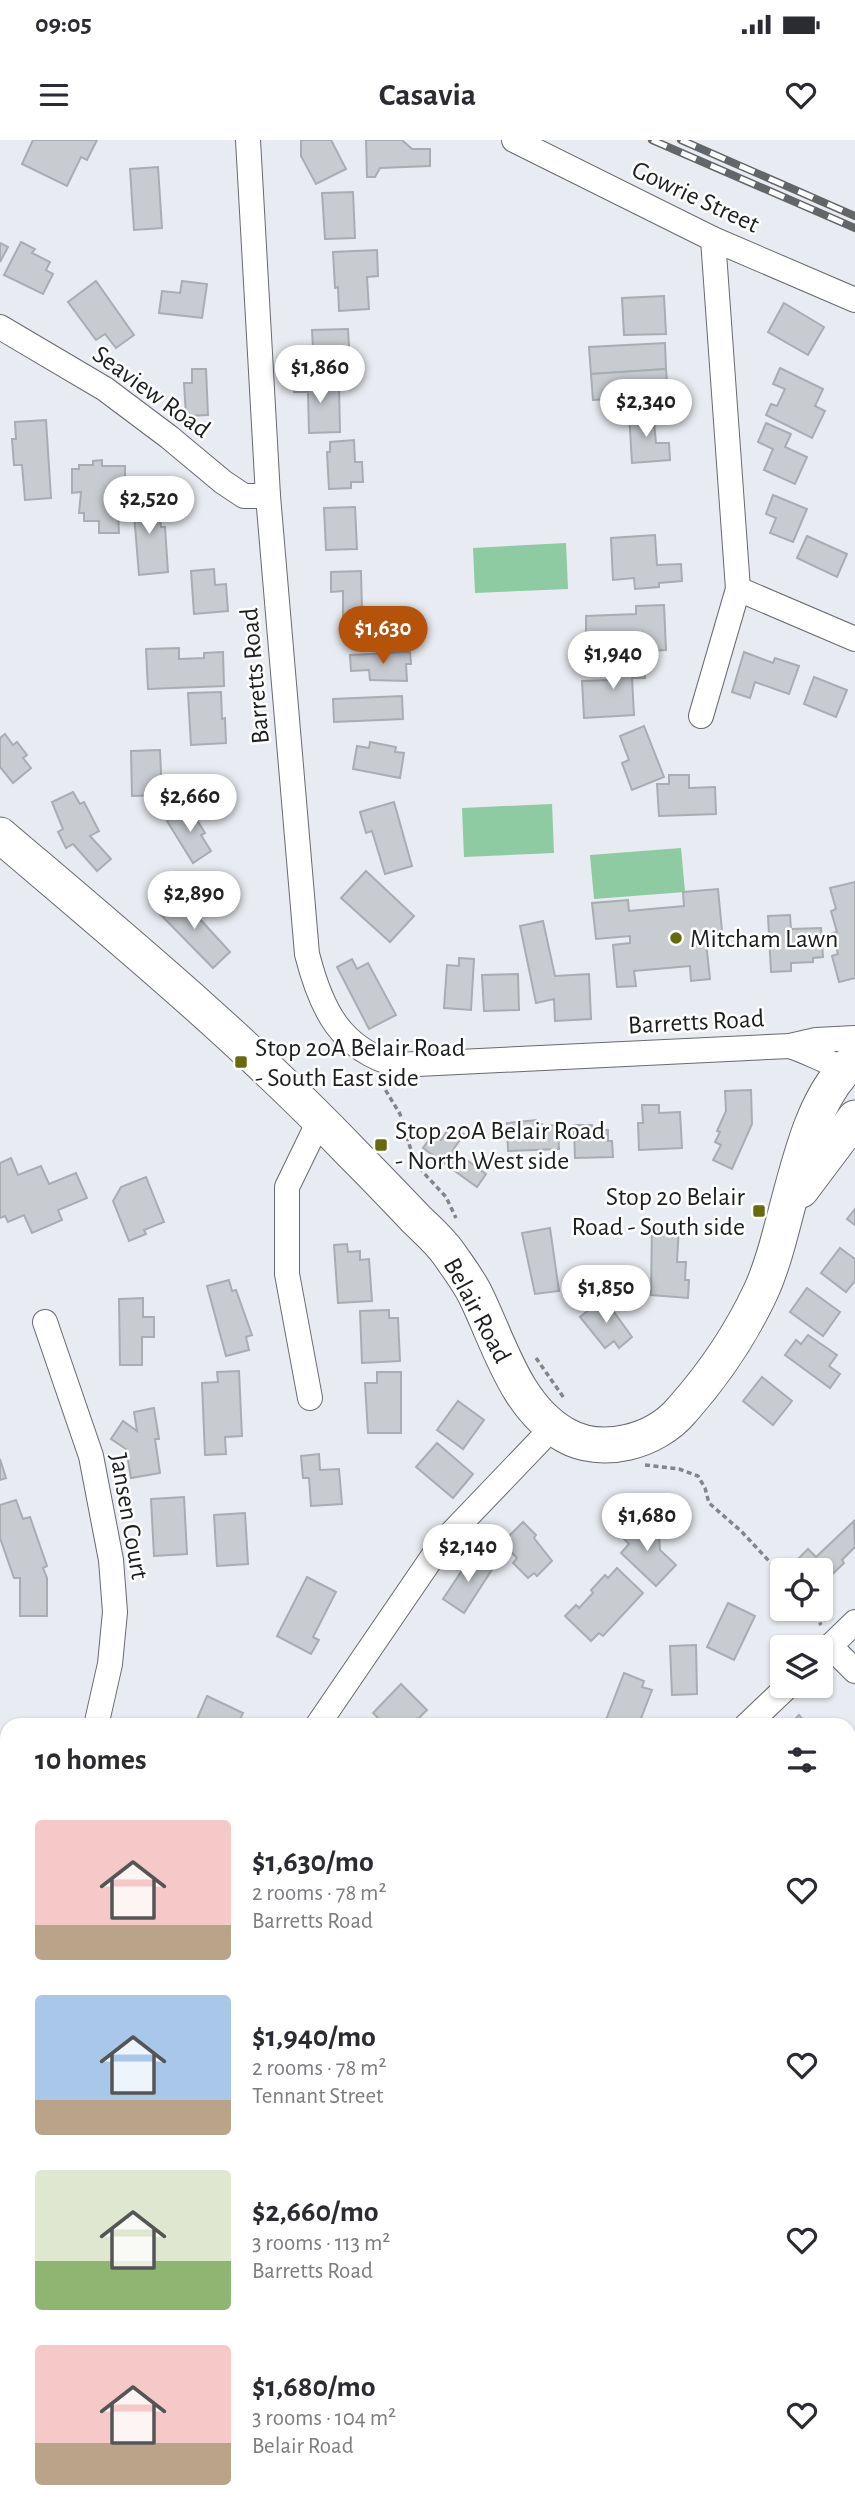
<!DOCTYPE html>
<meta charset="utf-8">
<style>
body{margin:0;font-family:"Alegreya Sans",sans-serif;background:#f7f7f7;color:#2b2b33;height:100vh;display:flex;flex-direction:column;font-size:26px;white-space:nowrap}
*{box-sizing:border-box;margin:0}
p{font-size:23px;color:#7c7c81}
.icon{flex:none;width:38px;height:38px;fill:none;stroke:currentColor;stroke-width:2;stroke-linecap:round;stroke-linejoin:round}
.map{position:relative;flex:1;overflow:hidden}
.panel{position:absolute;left:0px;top:1578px;width:856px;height:800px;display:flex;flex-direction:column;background:#fff;border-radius:21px 21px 0 0;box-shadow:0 2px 5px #0004}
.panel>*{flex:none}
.tools{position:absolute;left:770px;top:1418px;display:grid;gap:14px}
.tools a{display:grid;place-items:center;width:63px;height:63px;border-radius:7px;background:#fff;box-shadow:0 2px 5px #0004;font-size:35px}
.price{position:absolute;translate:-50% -60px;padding:0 16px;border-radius:24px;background:#fff;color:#222;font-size:23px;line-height:46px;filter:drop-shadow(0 2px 4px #0008)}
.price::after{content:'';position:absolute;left:50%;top:42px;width:21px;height:16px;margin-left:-10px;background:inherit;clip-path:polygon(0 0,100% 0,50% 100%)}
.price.on{background:#b45309;color:#fff}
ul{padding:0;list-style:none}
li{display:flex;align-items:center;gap:21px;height:175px;padding:0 35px}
li span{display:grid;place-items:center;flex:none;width:196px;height:140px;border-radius:7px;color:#555}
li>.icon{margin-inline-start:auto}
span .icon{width:84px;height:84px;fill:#fffc;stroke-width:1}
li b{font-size:30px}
h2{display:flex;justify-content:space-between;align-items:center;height:84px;padding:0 35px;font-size:30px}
.status{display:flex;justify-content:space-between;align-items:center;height:49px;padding:0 35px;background:#fff;direction:ltr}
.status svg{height:19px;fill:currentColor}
header{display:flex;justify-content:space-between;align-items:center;height:91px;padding:0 35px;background:#fff;font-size:32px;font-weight:600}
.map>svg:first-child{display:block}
.green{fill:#8ecaa2}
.building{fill:#c8ccd1;stroke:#a9acb1;stroke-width:2}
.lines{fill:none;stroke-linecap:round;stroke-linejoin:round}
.street-casing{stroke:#676a6f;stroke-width:26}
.secondary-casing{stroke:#676a6f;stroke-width:37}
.path{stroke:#838589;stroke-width:3.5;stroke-dasharray:5 3.5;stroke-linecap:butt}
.street{stroke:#fff;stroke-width:24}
.secondary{stroke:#fff;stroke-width:35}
.rail-casing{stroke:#636669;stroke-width:8}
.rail{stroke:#fff;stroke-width:5;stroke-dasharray:16;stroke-linecap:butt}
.poi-dot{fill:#656b0e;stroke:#fff;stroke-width:2.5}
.labels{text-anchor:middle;stroke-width:5;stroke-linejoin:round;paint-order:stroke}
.street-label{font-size:26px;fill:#1c1e20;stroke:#fff}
.poi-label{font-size:26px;fill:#1c1e20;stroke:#fff;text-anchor:start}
</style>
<div class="status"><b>09:05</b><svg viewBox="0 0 49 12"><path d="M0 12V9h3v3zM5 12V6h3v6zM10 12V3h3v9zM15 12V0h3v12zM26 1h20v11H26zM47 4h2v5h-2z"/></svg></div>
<header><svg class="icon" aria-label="menu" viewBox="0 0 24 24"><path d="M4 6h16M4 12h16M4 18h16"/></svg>Casavia<svg class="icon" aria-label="heart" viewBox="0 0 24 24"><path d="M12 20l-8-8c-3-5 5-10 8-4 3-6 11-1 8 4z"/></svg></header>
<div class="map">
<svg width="855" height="2377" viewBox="0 0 855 2377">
<rect width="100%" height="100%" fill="#e8ebf1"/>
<g class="green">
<polygon points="566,403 568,449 475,453 473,408"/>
<polygon points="552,664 554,713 464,717 462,668"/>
<polygon points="681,708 685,752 594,759 590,715"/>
<polygon points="855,2345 855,2377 826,2377 833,2371 849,2371 849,2352"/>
</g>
<g class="building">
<polygon points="33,0 97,0 87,20 81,17 67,46 22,24"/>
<polygon points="301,0 331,0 346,29 316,44 301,16"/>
<polygon points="366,0 402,0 412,9 430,9 430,26 380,28 375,37 367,37"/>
<polygon points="158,27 162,88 134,90 130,29"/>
<polygon points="353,52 355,98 325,99 322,53"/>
<polygon points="21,102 35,109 32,113 50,122 46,130 53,134 43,154 4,135"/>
<polygon points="0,103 8,107 0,122"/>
<polygon points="377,110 378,136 367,137 369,169 339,171 338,147 335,148 333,112"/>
<polygon points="96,141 134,195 116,208 105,194 96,200 68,162"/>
<polygon points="182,141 207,144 202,178 159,173 162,151 180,153"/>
<polygon points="664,156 666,194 624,195 622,158"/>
<polygon points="784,163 824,187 808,215 768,192"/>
<polygon points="348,189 350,225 314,227 312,190"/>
<polygon points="665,203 666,229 591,234 589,207"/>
<polygon points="780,228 823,249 815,266 825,271 812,298 766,275 771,264 777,266 785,249 773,244"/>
<polygon points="192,229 206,229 208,275 186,276 184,243 192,243"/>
<polygon points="666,229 668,256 593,260 591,234"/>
<polygon points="318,236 318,248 339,247 340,292 309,293 308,252 294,252 293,237"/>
<polygon points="653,271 656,303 669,303 670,320 632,323 629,273"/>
<polygon points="46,280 51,358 25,360 22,325 14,325 12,299 16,299 15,282"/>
<polygon points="766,283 791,294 785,307 807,317 795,344 764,330 773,309 758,302"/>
<polygon points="354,300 355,322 362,322 363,342 351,342 351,348 329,349 327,312 330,312 330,302"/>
<polygon points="102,320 102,326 125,326 125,347 116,347 117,356 125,356 126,373 118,373 119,393 99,393 99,381 84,381 84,373 79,373 81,352 72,353 72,329 79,329 79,325 93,325 93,321"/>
<polygon points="149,349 150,370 159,369 161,387 165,387 168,432 139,435 132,350"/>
<polygon points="773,355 807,369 793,402 770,393 776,378 766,374"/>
<polygon points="355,367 357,409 326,410 324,368"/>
<polygon points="655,395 657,425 681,424 682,441 659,443 659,447 635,449 634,438 613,440 611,398"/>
<polygon points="807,396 847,414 837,437 797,418"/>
<polygon points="214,429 215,445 226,444 228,471 194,474 191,431"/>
<polygon points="361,431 362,470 371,502 352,507 343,476 343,451 331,452 331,432"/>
<polygon points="664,465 666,510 632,512 631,502 619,502 619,513 596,514 596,496 586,497 586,476 636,474 636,466"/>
<polygon points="179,508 179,519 204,518 204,513 223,512 224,546 148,549 146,509"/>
<polygon points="410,512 411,524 406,524 407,541 370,540 369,530 351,531 350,515"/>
<polygon points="744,512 773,523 775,518 799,526 789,554 755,542 750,558 732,552"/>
<polygon points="644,519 645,538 632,538 634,575 584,578 582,541 611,540 610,521"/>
<polygon points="814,537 847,550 836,577 804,564"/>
<polygon points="221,552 222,579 225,578 226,603 191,605 188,553"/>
<polygon points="402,556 403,579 334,582 333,559"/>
<polygon points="644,586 664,637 632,650 622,623 629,620 620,596"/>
<polygon points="5,594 13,605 17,602 27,615 23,618 31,628 13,643 0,627 0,598"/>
<polygon points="370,602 396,607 395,612 404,613 400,638 353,629 357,606 369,608"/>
<polygon points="160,610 162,655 132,656 131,611"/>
<polygon points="669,635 689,635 689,648 715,647 716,674 659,676 657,644 669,644"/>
<polygon points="73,652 80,664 84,662 99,691 90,696 111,719 97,731 73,704 66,708 58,692 63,689 52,662"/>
<polygon points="394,662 412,726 385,734 372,691 366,693 360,672"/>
<polygon points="189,667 205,693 201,695 211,711 193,723 167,681"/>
<polygon points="366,731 414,776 390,802 341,758"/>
<polygon points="855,742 855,838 839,842 832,816 838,814 832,793 837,792 831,771 836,769 830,748"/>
<polygon points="718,749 723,801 706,802 710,839 691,841 690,826 634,831 636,846 617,847 613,805 630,803 630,796 596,799 592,763 628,760 629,771 684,766 683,752"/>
<polygon points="178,755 230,812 213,828 159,773"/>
<polygon points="790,775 791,789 821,788 823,817 813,818 813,822 791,823 791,831 771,832 768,776"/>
<polygon points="543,781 555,836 589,834 591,879 555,881 554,859 536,863 520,786"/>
<polygon points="459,818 474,819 471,870 444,868 447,825 459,826"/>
<polygon points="352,819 357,829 368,823 396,875 369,889 337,827"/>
<polygon points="518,834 519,870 484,871 482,835"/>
<polygon points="751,950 752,984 732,1029 713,1020 721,1005 715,1002 720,992 717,991 726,971 725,951"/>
<polygon points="642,965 659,965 659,973 680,972 682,1008 639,1010 638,983 643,983"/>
<polygon points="536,980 536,984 542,984 542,986 558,985 559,1009 508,1011 507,983"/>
<polygon points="451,985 464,994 453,1010 486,1034 477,1047 423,1008 433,994 441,1000"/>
<polygon points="574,985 592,985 593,990 608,990 608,1001 612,1001 613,1017 575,1018"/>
<polygon points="11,1018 18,1035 41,1026 49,1044 76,1033 87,1058 58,1070 62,1080 32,1093 24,1075 8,1082 5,1076 0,1078 0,1023"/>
<polygon points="146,1037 164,1082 144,1090 146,1094 129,1101 113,1061 121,1047"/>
<polygon points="855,1069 855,1085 847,1079"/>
<polygon points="652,1084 679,1086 677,1122 686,1122 685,1140 689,1140 688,1158 651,1155"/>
<polygon points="550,1088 559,1151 535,1154 522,1093"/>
<polygon points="347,1104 348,1112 360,1111 360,1120 369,1119 372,1161 338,1163 334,1105"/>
<polygon points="840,1108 855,1119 855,1141 846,1152 821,1133"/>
<polygon points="229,1140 232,1151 236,1150 252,1195 246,1197 249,1210 226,1216 207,1146"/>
<polygon points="807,1148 840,1172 823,1196 790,1172"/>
<polygon points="143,1158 143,1177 154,1177 154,1197 142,1197 142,1225 120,1225 119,1159"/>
<polygon points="604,1158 632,1197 619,1208 614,1201 605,1208 580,1177"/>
<polygon points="389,1170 389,1178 398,1178 400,1221 362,1223 360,1171"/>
<polygon points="808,1195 837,1215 829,1226 840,1234 830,1248 785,1215 796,1200 801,1204"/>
<polygon points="239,1231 242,1296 225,1297 226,1314 205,1315 202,1243 218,1242 217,1232"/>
<polygon points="377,1232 401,1232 401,1293 368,1293 365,1243 377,1243"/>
<polygon points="762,1237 792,1261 773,1285 743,1261"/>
<polygon points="458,1261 484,1280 463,1309 437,1290"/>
<polygon points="154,1268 159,1299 155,1299 160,1333 131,1338 126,1309 111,1299 123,1281 137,1291 134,1272"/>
<polygon points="437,1303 473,1334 453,1358 416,1327"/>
<polygon points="319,1314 320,1330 339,1329 342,1364 311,1366 309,1338 303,1338 301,1316"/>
<polygon points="0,1319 6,1338 0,1340"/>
<polygon points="184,1357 187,1414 154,1416 151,1359"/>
<polygon points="16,1360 23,1379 30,1377 47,1426 43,1428 47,1438 47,1476 20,1476 20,1438 14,1438 0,1398 0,1365"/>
<polygon points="245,1373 248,1424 217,1426 214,1375"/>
<polygon points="640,1379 659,1396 660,1410 676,1425 656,1446 621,1413 629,1404 623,1398"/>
<polygon points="854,1381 855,1407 842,1420 844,1423 821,1445 821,1430 803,1430 795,1422 808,1409 816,1417"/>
<polygon points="523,1382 536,1395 534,1398 552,1421 537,1436 534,1433 528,1438 513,1423 517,1418 502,1403"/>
<polygon points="473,1414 493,1428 464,1473 443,1459"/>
<polygon points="617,1428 643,1453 603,1496 599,1493 591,1501 565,1476 576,1465 579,1468 593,1453 591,1450 605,1435 608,1438"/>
<polygon points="307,1437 336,1452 313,1497 319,1500 311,1514 277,1496"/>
<polygon points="728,1463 755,1476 734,1520 707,1507"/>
<polygon points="696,1505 697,1554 672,1555 670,1506"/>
<polygon points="624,1533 644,1541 642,1547 652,1550 640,1581 650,1586 604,1585"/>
<polygon points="401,1544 427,1570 411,1586 386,1586 373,1573"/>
<polygon points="207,1556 243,1573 237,1586 194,1586"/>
<polygon points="799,1575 808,1586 788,1586"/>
<polygon points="850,1611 855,1617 855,1650 849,1643"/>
</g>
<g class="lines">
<defs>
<g id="street">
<path d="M248 0 268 356 307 814C321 869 340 909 397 925L790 906 816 900 855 898"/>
<polyline points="514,0 713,99 855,160"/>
<polyline points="713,99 738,449 855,499"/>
<polyline points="0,187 105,249 169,297 223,342 244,356 268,356"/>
<polyline points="701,576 738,449"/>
<path d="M790 906C809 912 825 922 844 928"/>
<polyline points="45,1182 91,1316 111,1420 115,1472 110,1524 96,1586"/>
<polyline points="310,1258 287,1134 287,1047 320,979"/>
<polyline points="830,1506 855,1531"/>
<polyline points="821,1515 855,1482"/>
<polyline points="317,1586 442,1403 553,1287"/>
<polyline points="746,1586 789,1545"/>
</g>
<g id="secondary">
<path d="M0 695C121 798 244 900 354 1015 375 1036 396 1058 416 1079 427 1090 440 1101 449 1114 458 1127 468 1140 475 1154 499 1202 515 1267 565 1295 602 1316 655 1302 682 1270 714 1234 741 1194 761 1151 791 1086 798 964 855 920"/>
<polyline points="801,1050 855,978"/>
</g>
</defs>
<use href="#street" class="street-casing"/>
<use href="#secondary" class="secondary-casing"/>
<g class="path">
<polyline points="380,944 383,946 400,974 410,1007 421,1030 446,1057 456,1078"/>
<polyline points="536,1218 564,1258"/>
<polyline points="645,1325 679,1329 698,1336 705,1348 709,1363 741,1391 782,1435"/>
<polyline points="811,1468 821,1485"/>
<polyline points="0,2082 7,2084"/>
<polyline points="0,2120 7,2114"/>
<polyline points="0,2182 7,2174"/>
</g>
<use href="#street" class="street"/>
<use href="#secondary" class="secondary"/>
<defs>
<g id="rail">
<polyline points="652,0 855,88"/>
<polyline points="681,0 855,76"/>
</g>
</defs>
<use href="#rail" class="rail-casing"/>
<use href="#rail" class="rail"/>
</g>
<g class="poi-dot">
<circle cx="676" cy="798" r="7"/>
<rect x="234" y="915" width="14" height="14" rx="3.5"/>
<rect x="374" y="998" width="14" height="14" rx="3.5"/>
<rect x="752" y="1064" width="14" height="14" rx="3.5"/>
</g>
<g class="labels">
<g class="street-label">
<text transform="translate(696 56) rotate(25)" y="9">Gowrie Street</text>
<text transform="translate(152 251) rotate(36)" y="9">Seaview Road</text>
<text transform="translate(254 536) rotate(-95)" y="9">Barretts Road</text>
<text transform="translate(696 881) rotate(-3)" y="9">Barretts Road</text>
<text transform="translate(478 1170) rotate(62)" y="9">Belair Road</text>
<text transform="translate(130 1376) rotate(80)" y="9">Jansen Court</text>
</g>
<g class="poi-label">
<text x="690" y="807">Mitcham Lawn</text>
<text x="255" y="916">Stop 20A Belair Road<tspan x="255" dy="30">- South East side</tspan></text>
<text x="395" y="999">Stop 20A Belair Road<tspan x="395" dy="30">- North West side</tspan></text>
<text x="745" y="1065" text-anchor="end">Stop 20 Belair<tspan x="745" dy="30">Road - South side</tspan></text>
</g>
</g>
</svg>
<div class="tools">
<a><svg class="icon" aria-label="locate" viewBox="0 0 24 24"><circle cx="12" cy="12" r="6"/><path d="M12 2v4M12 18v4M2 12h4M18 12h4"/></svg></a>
<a><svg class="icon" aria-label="layers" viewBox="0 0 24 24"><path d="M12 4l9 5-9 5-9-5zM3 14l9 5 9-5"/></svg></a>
</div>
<b class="price" style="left:320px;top:265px">$1,860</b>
<b class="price" style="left:646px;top:299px">$2,340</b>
<b class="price" style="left:149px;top:396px">$2,520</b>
<b class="price on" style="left:383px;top:526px">$1,630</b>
<b class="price" style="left:613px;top:551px">$1,940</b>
<b class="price" style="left:190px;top:694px">$2,660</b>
<b class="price" style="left:194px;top:791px">$2,890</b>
<b class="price" style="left:606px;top:1185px">$1,850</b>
<b class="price" style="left:647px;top:1413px">$1,680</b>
<b class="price" style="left:468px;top:1444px">$2,140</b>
<section class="panel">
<h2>10 homes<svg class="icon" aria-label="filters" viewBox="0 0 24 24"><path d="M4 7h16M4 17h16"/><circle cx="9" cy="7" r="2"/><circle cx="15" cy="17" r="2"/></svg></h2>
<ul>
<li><span style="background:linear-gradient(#f6c9c9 75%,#b9a48a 0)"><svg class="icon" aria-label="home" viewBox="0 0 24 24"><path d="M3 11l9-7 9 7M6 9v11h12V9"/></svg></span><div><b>$1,630/mo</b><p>2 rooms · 78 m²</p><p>Barretts Road</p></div><svg class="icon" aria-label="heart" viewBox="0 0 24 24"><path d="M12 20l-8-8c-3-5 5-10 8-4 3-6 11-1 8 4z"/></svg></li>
<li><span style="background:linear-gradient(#a9c7e8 75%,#b9a48a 0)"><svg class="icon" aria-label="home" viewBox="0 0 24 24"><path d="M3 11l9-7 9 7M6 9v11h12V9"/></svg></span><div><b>$1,940/mo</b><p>2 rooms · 78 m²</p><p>Tennant Street</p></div><svg class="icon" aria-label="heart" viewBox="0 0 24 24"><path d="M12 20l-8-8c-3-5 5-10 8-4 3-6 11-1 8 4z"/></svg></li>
<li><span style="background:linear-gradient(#dfe7d0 65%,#8fb573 0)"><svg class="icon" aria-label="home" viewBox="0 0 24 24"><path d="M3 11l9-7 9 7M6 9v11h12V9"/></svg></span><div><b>$2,660/mo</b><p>3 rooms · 113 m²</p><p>Barretts Road</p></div><svg class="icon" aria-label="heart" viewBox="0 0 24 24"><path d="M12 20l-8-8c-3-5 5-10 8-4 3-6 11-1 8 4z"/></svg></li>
<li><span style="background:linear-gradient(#f6c9c9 70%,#b9a48a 0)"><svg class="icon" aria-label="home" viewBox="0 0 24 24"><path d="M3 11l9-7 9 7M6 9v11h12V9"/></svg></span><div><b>$1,680/mo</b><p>3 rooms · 104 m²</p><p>Belair Road</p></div><svg class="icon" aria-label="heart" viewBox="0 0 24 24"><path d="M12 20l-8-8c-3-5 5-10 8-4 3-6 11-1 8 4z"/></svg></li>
</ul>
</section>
</div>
